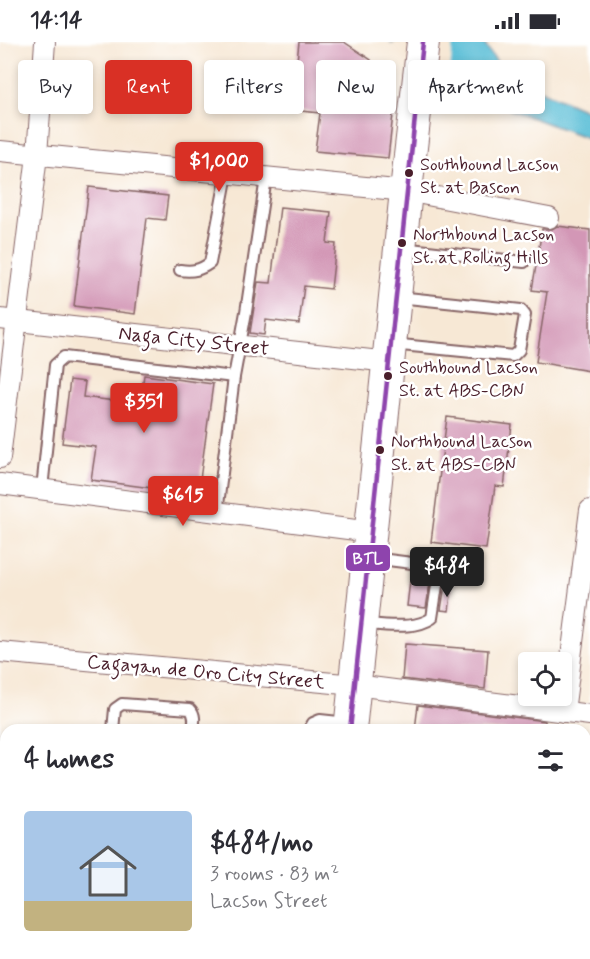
<!DOCTYPE html>
<meta charset="utf-8">
<style>
body{margin:0;font-family:Mynerve,sans-serif;background:#f7f7f7;color:#2b2b33;height:100vh;display:flex;flex-direction:column;font-size:22px;white-space:nowrap}
*{box-sizing:border-box;margin:0}
p{font-size:20px;color:#7c7c81}
.icon{flex:none;width:33px;height:33px;fill:none;stroke:currentColor;stroke-width:2;stroke-linecap:round;stroke-linejoin:round}
.map{position:relative;flex:1;overflow:hidden}
.drawer{position:absolute;left:0px;top:682px;width:591px;height:236px;display:flex;flex-direction:column;background:#fff;border-radius:18px 18px 0 0;box-shadow:0 3px 9px #0003}
.drawer>*{flex:none}
.hud{position:absolute;left:18px;top:18px;width:555px;height:54px;display:flex;gap:12px}
.tools{position:absolute;left:518px;top:610px;display:grid;gap:12px}
.tools a{display:grid;place-items:center;width:54px;height:54px;border-radius:6px;background:#fff;box-shadow:0 3px 9px #0003;font-size:30px}
.price{position:absolute;translate:-50% -51px;padding:0 14px;border-radius:6px;background:#d93025;color:#fff;font-size:20px;line-height:39px;filter:drop-shadow(0 2px 3px #0008)}
.price::after{content:'';position:absolute;left:50%;top:36px;width:18px;height:14px;margin-left:-9px;background:inherit;clip-path:polygon(0 0,100% 0,50% 100%)}
.price.active{background:#222;color:#fff}
ul{padding:0;list-style:none}
li{display:flex;align-items:center;gap:18px;height:150px;padding:0 24px}
li+li{border-top:2px solid #e1e1e2}
li span{display:grid;place-items:center;flex:none;width:168px;height:120px;border-radius:6px;color:#555}
li>.icon{margin-inline-start:auto}
span .icon{width:72px;height:72px;fill:#fffc;stroke-width:1}
li b{font-size:26px}
h2{display:flex;justify-content:space-between;align-items:center;height:72px;padding:0 24px;font-size:26px}
.pill{padding:0 21px;border-radius:6px;background:#fff;box-shadow:0 3px 9px #0003;font-size:21px;line-height:54px}
.pill.active{background:#d93025;color:#fff}
.status{display:flex;justify-content:space-between;align-items:center;height:42px;padding:0 30px;background:#fff;direction:ltr}
.status svg{height:16px;fill:currentColor}
.map>svg:first-child{display:block}
.water{fill:#58bdd6;stroke:#516e80;stroke-width:1.5}
.pier{fill:#f7e8d5}
.building{fill:#d397b6}
.lines{fill:none;stroke-linecap:round;stroke-linejoin:round}
.service-casing{stroke:#876566;stroke-width:14}
.minor-casing{stroke:#876566;stroke-width:22}
.primary-casing{stroke:#876566;stroke-width:34}
.service{stroke:#fff;stroke-width:10}
.minor{stroke:#fff;stroke-width:20}
.primary{stroke:#fff;stroke-width:32}
.bus-1-casing{stroke:#fff;stroke-width:9}
.bus-1{stroke:#8e44ad;stroke-width:4.5}
.bus-dot{fill:#4a1f2b;stroke:#fff;stroke-width:2}
.labels{text-anchor:middle;stroke-width:5;stroke-linejoin:round;paint-order:stroke}
.bus-label{font-size:18px;fill:#4a1f2b;stroke:#fff;text-anchor:start}
.street-label{font-size:20px;fill:#4a1f2b;stroke:#fff}
.line-badge{stroke:#fff;stroke-width:2}
.badge-label{font-size:16px;text-anchor:middle;font-weight:bold;fill:#fff}
</style>
<div class="status"><b>14:14</b><svg viewBox="0 0 49 12"><path d="M0 12V9h3v3zM5 12V6h3v6zM10 12V3h3v9zM15 12V0h3v12zM26 1h20v11H26zM47 4h2v5h-2z"/></svg></div>
<div class="map">
<svg width="590" height="917" viewBox="0 0 590 917">
<rect width="100%" height="100%" fill="#fff"/>
<filter id="ink" filterUnits="userSpaceOnUse"><feTurbulence type="fractalNoise" baseFrequency=".0167" numOctaves="2"/><feDisplacementMap in="SourceGraphic" scale="12" xChannelSelector="R" yChannelSelector="G"/><feConvolveMatrix kernelMatrix="1 2 1 2 8 2 1 2 1" color-interpolation-filters="sRGB"/></filter>
<filter id="wash" filterUnits="userSpaceOnUse"><feTurbulence type="fractalNoise" baseFrequency=".008" numOctaves="4" result="noise"/><feDisplacementMap in="SourceGraphic" scale="24" xChannelSelector="R" yChannelSelector="G"/><feGaussianBlur stdDeviation="1.35" result="paint"/><feColorMatrix in="noise" values="0 0 0 0 0 0 0 0 0 0 0 0 0 0 0 0 0 1.4 0 .05"/><feComposite in="paint" operator="in"/></filter>
<g filter="url(#wash)">
<rect width="100%" height="100%" fill="#f7e8d5"/>
<polygon class="water" points="390,0 483,0 506,33 590,70 590,97 511,68 465,33"/>
<polygon class="pier" points="393,0 453,0 450,30 392,4"/>
<g id="blocks">
<g class="building">
<polygon points="299,0 344,0 371,18 368,52 395,55 388,116 315,109 320,71 292,68"/>
<polygon points="89,145 168,154 165,178 147,176 135,272 74,264"/>
<polygon points="280,165 331,170 327,201 336,202 331,247 304,244 299,282 266,278 264,293 250,291 258,240 271,241"/>
<polygon points="557,184 590,188 590,329 536,320 547,250 532,248 542,187 552,187"/>
<polygon points="144,333 213,342 198,452 91,438 96,405 62,401 70,338 85,340 83,355 140,362"/>
<polygon points="447,375 512,383 504,445 495,444 486,507 431,500"/>
<polygon points="410,539 430,541 426,566 407,564"/>
<polygon points="445,543 452,544 449,569 441,568"/>
<polygon points="405,602 488,608 485,647 402,637"/>
<polygon points="418,663 545,679 545,688 415,688"/>
</g>
</g>
</g>
<g filter="url(#ink)">
<use href="#blocks" fill-opacity="0" stroke="#876566" stroke-width="1.5"/>
<g class="lines">
<defs>
<g id="service">
<polyline points="402,206 524,220"/>
<path d="M180 228C193 230 200 228 210 221L227 132"/>
<polyline points="391,302 513,314 519,308 525,273 521,268 398,255"/>
<polyline points="42,447 55,323 64,315 234,335"/>
<polyline points="217,471 234,335 246,270 266,136"/>
<path d="M362 582C384 582 413 589 432 576L438 537 436 529 428 523 372 516"/>
<path d="M113 688 115 667 122 662 190 667C196 673 194 681 193 688"/>
<polyline points="309,688 313,681 320,678 348,681"/>
</g>
<g id="minor">
<polyline points="0,109 406,149 549,176"/>
<polyline points="0,277 389,320"/>
<polyline points="0,416 37,113 45,0"/>
<polyline points="0,442 371,490"/>
<polyline points="0,610 355,643 590,673"/>
<polyline points="564,670 590,468"/>
<polyline points="0,774 6,775"/>
<polyline points="585,841 590,841"/>
</g>
<g id="primary">
<polyline points="350,688 406,149 423,0"/>
<polyline points="326,917 326,912"/>
</g>
</defs>
<use href="#service" class="service-casing"/>
<use href="#minor" class="minor-casing"/>
<use href="#primary" class="primary-casing"/>
<use href="#service" class="service"/>
<use href="#minor" class="minor"/>
<use href="#primary" class="primary"/>
<defs>
<polyline id="bus-1" points="350,688 423,0"/>
</defs>
<use href="#bus-1" class="bus-1-casing"/>
<use href="#bus-1" class="bus-1"/>
</g>
</g>
<g class="bus-dot">
<circle cx="409" cy="131" r="5"/>
<circle cx="402" cy="201" r="5"/>
<circle cx="388" cy="334" r="5"/>
<circle cx="380" cy="408" r="5"/>
</g>
<g class="labels">
<g class="bus-label">
<text x="420" y="128">Southbound Lacson<tspan x="420" dy="23">St. at Bascon</tspan></text>
<text x="413" y="198">Northbound Lacson<tspan x="413" dy="23">St. at Rolling Hills</tspan></text>
<text x="399" y="331">Southbound Lacson<tspan x="399" dy="23">St. at ABS-CBN</tspan></text>
<text x="391" y="405">Northbound Lacson<tspan x="391" dy="23">St. at ABS-CBN</tspan></text>
</g>
<g class="street-label">
<text transform="translate(194 298) rotate(6)" y="7">Naga City Street</text>
<text transform="translate(206 629) rotate(5)" y="7">Cagayan de Oro City Street</text>
</g>
</g>
<rect class="line-badge" x="345" y="502" width="46" height="28" rx="6" fill="#8e44ad"/>
<g class="badge-label">
<text x="368" y="522">BTL</text>
</g>
</svg>
<div class="tools">
<a><svg class="icon" aria-label="locate" viewBox="0 0 24 24"><circle cx="12" cy="12" r="6"/><path d="M12 2v4M12 18v4M2 12h4M18 12h4"/></svg></a>
</div>
<b class="price" style="left:219px;top:151px">$1,000</b>
<b class="price" style="left:144px;top:392px">$351</b>
<b class="price" style="left:183px;top:485px">$615</b>
<b class="price active" style="left:447px;top:556px">$484</b>
<div class="hud">
<a class="pill">Buy</a>
<a class="pill active">Rent</a>
<a class="pill">Filters</a>
<a class="pill">New</a>
<a class="pill">Apartment</a>
</div>
<section class="drawer">
<h2>4 homes<svg class="icon" aria-label="filters" viewBox="0 0 24 24"><path d="M4 7h16M4 17h16"/><circle cx="9" cy="7" r="2"/><circle cx="15" cy="17" r="2"/></svg></h2>
<ul>
<li><span style="background:linear-gradient(#a9c7e8 75%,#c2b280 0)"><svg class="icon" aria-label="home" viewBox="0 0 24 24"><path d="M3 11l9-7 9 7M6 9v11h12V9"/></svg></span><div><b>$484/mo</b><p>3 rooms · 83 m²</p><p>Lacson Street</p></div></li>
</ul>
</section>
</div>
